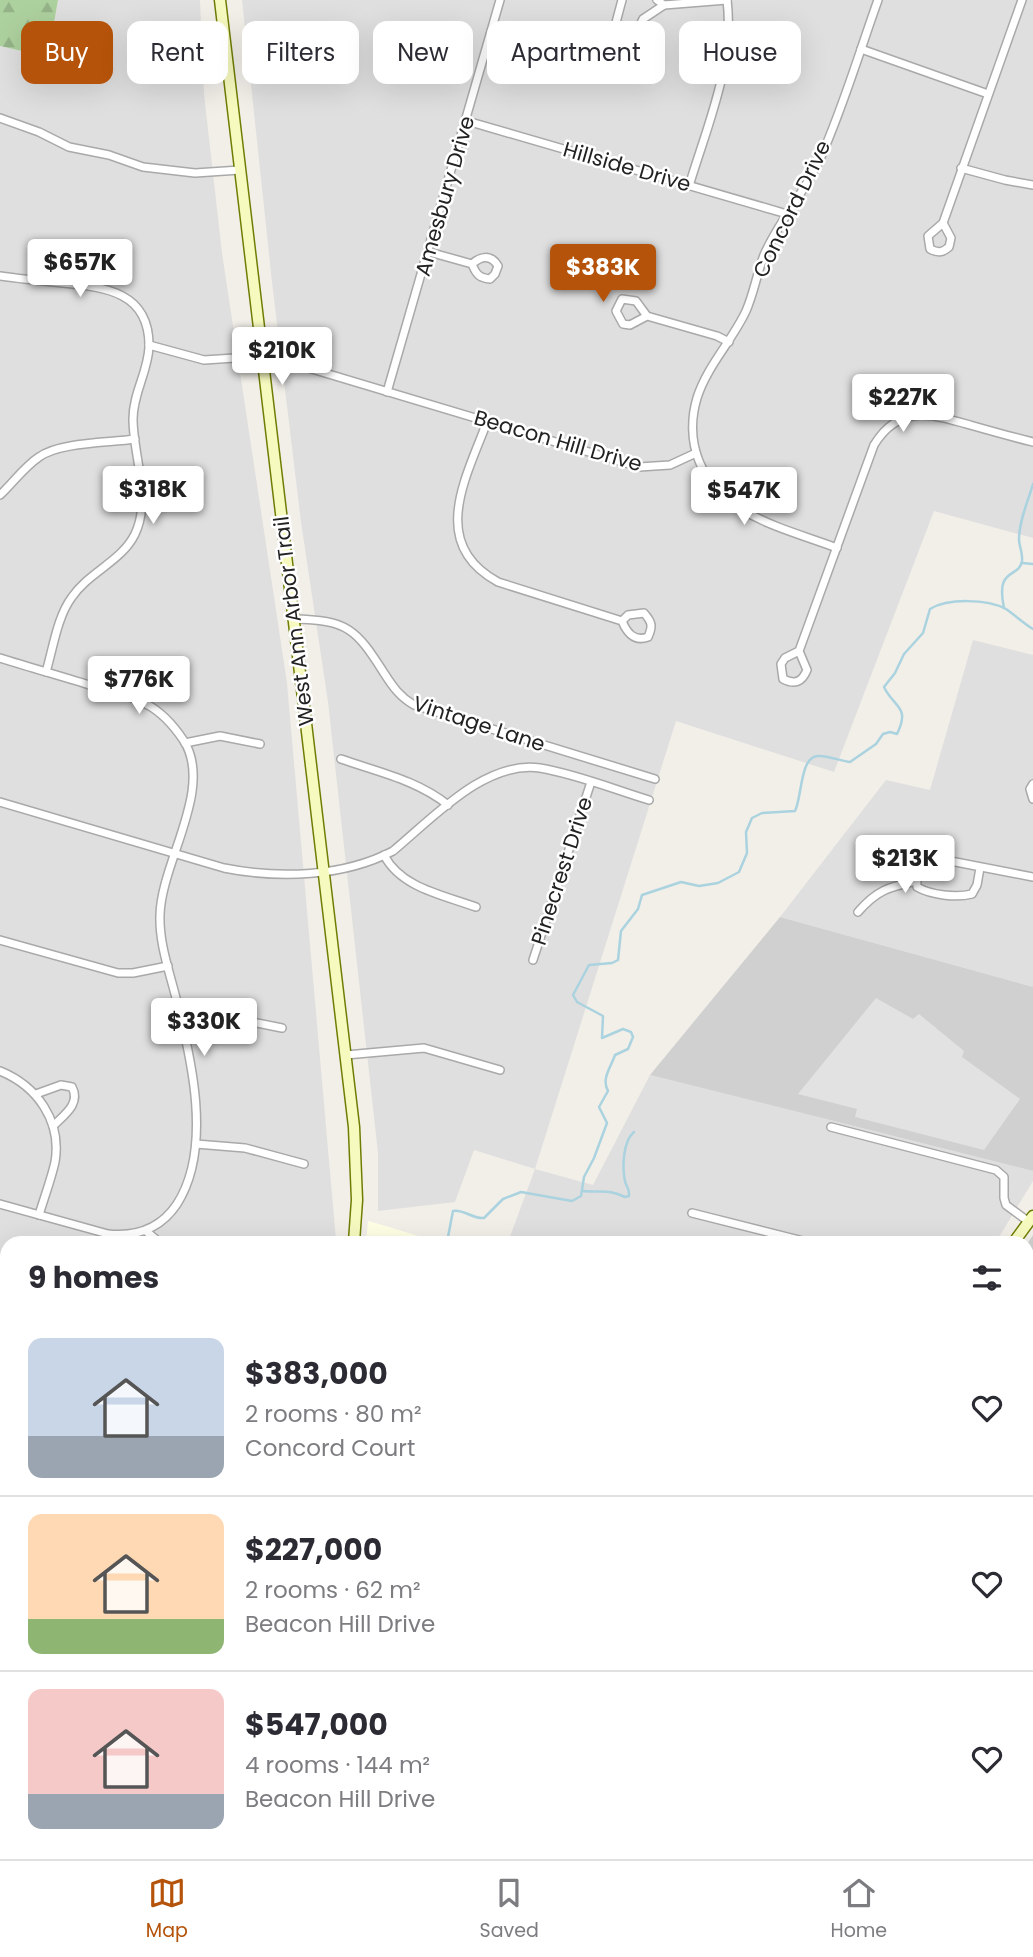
<!DOCTYPE html>
<meta charset="utf-8">
<style>
body{margin:0;font-family:Poppins,sans-serif;background:#f2f2f3;color:#2b2b33;height:100vh;display:flex;flex-direction:column;font-size:26px;white-space:nowrap}
*{box-sizing:border-box;margin:0}
p{font-size:23px;color:#7c7c81}
.icon{flex:none;width:38px;height:38px;fill:none;stroke:currentColor;stroke-width:2;stroke-linecap:round;stroke-linejoin:round}
.map{position:relative;flex:1;overflow:hidden}
.side{position:absolute;left:0px;top:1236px;width:1034px;height:625px;display:flex;flex-direction:column;background:#fff;border-radius:21px 21px 0 0;box-shadow:0 7px 28px #0002}
.side>*{flex:none}
.top-card{position:absolute;left:21px;top:21px;width:992px;height:63px;display:flex;gap:14px}
.price{position:absolute;translate:-50% -60px;padding:0 16px;border-radius:7px;background:#fff;color:#222;font-size:23px;line-height:46px;filter:drop-shadow(0 2px 4px #0008)}
.price::after{content:'';position:absolute;left:50%;top:42px;width:21px;height:16px;margin-left:-10px;background:inherit;clip-path:polygon(0 0,100% 0,50% 100%)}
.price.selected{background:#b45309;color:#fff}
ul{padding:0;list-style:none}
li{display:flex;align-items:center;gap:21px;height:175px;padding:0 28px}
li+li{border-top:2px solid #e1e1e2}
li span{display:grid;place-items:center;flex:none;width:196px;height:140px;border-radius:14px;color:#555}
li>.icon{margin-inline-start:auto}
span .icon{width:84px;height:84px;fill:#fffc;stroke-width:1}
li b{font-size:30px}
h2{display:flex;justify-content:space-between;align-items:center;height:84px;padding:0 28px;font-size:30px}
.pill{padding:0 24px;border-radius:14px;background:#fff;box-shadow:0 7px 28px #0002;font-size:24px;line-height:63px}
.pill.selected{background:#b45309;color:#fff}
.dock{display:flex;justify-content:space-around;align-items:center;height:98px;border-top:2px solid #e1e1e2;background:#fff;font-size:19px;color:#7c7c81}
.dock a{display:grid;justify-items:center;gap:4px}
.dock .selected{color:#b45309}
.map>svg:first-child{display:block}
.residential{fill:#e0dfdf}
.education{fill:#ffffe5}
.religious{fill:#d0d0d0}
.forest{fill:url(#forest-firs)}
.park{fill:url(#park-crowns)}
.pitch{fill:#88e0be}
.parking{fill:#e2e2e2}
.lines{fill:none;stroke-linecap:round;stroke-linejoin:round}
.stream{stroke:#aad3df;stroke-width:2.5}
.street-casing{stroke:#a9a9a9;stroke-width:10}
.secondary-casing{stroke:#707d05;stroke-width:13}
.street{stroke:#fff;stroke-width:7}
.secondary{stroke:#f7fabf;stroke-width:10}
.labels{text-anchor:middle;stroke-width:5;stroke-linejoin:round;paint-order:stroke}
.street-label{font-size:21px;fill:#222;stroke:#fff}
</style>
<div class="map">
<svg width="1033" height="1859" viewBox="0 0 1033 1859">
<defs>
<pattern id="forest-firs" width="22" height="20" patternUnits="userSpaceOnUse" patternTransform="scale(1.75)"><rect width="22" height="20" fill="#add19e"/><path d="M5 1l3.5 6h-7zM16 11l3.5 6h-7z" fill="#95b388"/></pattern>
<pattern id="park-crowns" width="20" height="18" patternUnits="userSpaceOnUse" patternTransform="scale(1.75)"><rect width="20" height="18" fill="#c8facc"/><path d="M2 6a3 3 0 1 1 6 0M12 15a3 3 0 1 1 6 0" fill="none" stroke="#acd6af"/></pattern>
</defs>
<rect width="100%" height="100%" fill="#f2efe9"/>
<g class="residential">
<polygon points="58,0 200,0 204,94 222,253 287,683 336,1240 336,1242 7,1242 7,1274 0,1272 0,46 48,57"/>
<polygon points="242,0 1033,0 1033,538 934,511 834,772 676,721 535,1169 593,1185 650,1075 1033,1171 1033,1181 996,1242 508,1242 535,1169 474,1150 455,1202 378,1211 378,1153 328,702 301,522 272,282"/>
<polygon points="973,640 1033,655 1033,987 780,917 886,780 930,790"/>
<polygon points="1027,1300 1033,1301 1033,1859 858,1859 838,1853 1027,1853"/>
<polygon points="0,1643 7,1645 7,1853 43,1853 40,1859 0,1859"/>
<polygon points="62,1853 573,1853 569,1859 59,1859"/>
<polygon points="595,1853 718,1853 739,1859 591,1859"/>
</g>
<g class="education">
<polygon points="368,1221 379,1224 438,1242 366,1242"/>
<polygon points="0,1272 7,1274 7,1613 0,1610"/>
</g>
<g class="religious">
<polygon points="780,917 1033,987 1033,1171 650,1075"/>
<polygon points="1033,1235 1033,1301 1027,1300 1027,1244"/>
</g>
<polygon class="forest" points="0,0 58,0 48,57 0,46"/>
<polygon class="park" points="7,1442 7,1530 6,1534 0,1533 0,1464"/>
<polygon class="pitch" points="7,1313 7,1375 0,1373 0,1316"/>
<polygon class="parking" points="876,998 913,1019 919,1014 964,1051 962,1057 1020,1099 984,1150 855,1117 857,1109 798,1094"/>
<g class="lines">
<g class="stream">
<polyline points="1022,563 1033,564"/>
<path d="M1004 608C995 566 1019 579 1022 561 1023 553 1019 546 1019 539 1019 521 1028 501 1033 484"/>
<path d="M582 1191C601 1193 606 1188 625 1197L629 1196C630 1188 626 1187 625 1181 622 1167 623 1141 634 1132"/>
<path d="M447 1242 453 1211C464 1209 472 1219 484 1218L503 1199 521 1192 572 1201 581 1196 584 1177 594 1158 607 1123 599 1107 608 1091C601 1079 611 1067 615 1055L628 1049 633 1037 631 1032 623 1029 602 1038 603 1016 577 1002 573 995 589 965 612 963 618 960 621 931 638 909 642 895 681 882 699 886 718 883 739 872 747 853 746 832 752 818 762 813 795 811C802 797 800 758 817 756 827 755 841 761 850 762L876 744 883 734 890 732 897 734C911 706 893 707 884 687L895 673 904 654 923 633 930 609C948 598 987 599 1006 609 1015 615 1023 623 1033 629"/>
<polyline points="368,1859 371,1853"/>
</g>
<defs>
<g id="street">
<polyline points="622,0 614,30 618,37 627,42 634,37 643,19 664,5 657,0"/>
<polyline points="664,5 727,0"/>
<polyline points="861,49 988,94"/>
<polyline points="0,118 39,132 69,147 109,155 143,167 195,173 240,170"/>
<polyline points="467,121 787,214"/>
<polyline points="961,168 1005,180 1033,185"/>
<path d="M689 186C707 126 735 63 727 0"/>
<path d="M943 223 951 238 949 247C942 253 938 253 930 249L928 236 943 223 1022 0"/>
<path d="M429 252 472 264C476 274 479 278 490 279L495 274 498 266C491 254 481 256 472 264"/>
<path d="M0 276C21 279 42 281 63 283 105 287 150 292 149 347 148 372 133 393 133 419 133 456 152 498 135 534 122 561 89 572 72 597 57 617 53 649 46 672"/>
<polyline points="647,316 636,301 622,299 616,311 623,324 630,325 647,316 717,336 729,342"/>
<polyline points="149,345 204,360 250,357 295,364 639,467 670,465 696,453"/>
<polyline points="387,392 500,0"/>
<path d="M487 422C466 478 428 544 498 582L622 621C627 633 634 642 648 637 653 626 652 622 644 613L628 615 622 621"/>
<path d="M0 495C13 483 24 467 39 457 60 442 108 443 135 439"/>
<path d="M837 548C787 529 721 516 699 461 691 441 691 418 697 398 707 366 732 341 746 311 754 293 757 273 764 255 779 221 804 193 820 159 843 108 859 53 878 0"/>
<path d="M293 619C348 620 356 629 384 673 393 687 400 697 414 705L655 779"/>
<path d="M799 651 807 670C802 682 795 685 783 679L781 664 785 658 799 651 874 445C899 404 932 414 970 425 991 431 1012 437 1033 442"/>
<path d="M0 658C32 668 64 677 96 687 113 692 131 696 146 704 162 712 174 726 184 741 214 789 161 863 160 915 159 943 169 970 176 998 191 1057 213 1148 177 1204 161 1228 137 1237 108 1234L0 1204"/>
<polyline points="185,743 220,736 260,744"/>
<path d="M341 759C378 772 417 780 448 805"/>
<polyline points="1033,784 1030,789 1033,799"/>
<path d="M0 802 224 868C279 879 343 877 393 851 433 818 485 760 540 768 576 774 613 789 649 800"/>
<path d="M384 855C401 888 443 895 476 907"/>
<path d="M980 868 977 885 972 894C956 898 931 895 917 887 916 872 920 862 935 858L1033 877"/>
<path d="M858 912C877 890 889 887 916 881"/>
<polyline points="0,940 118,973 133,973 168,966"/>
<polyline points="533,960 591,782"/>
<polyline points="184,1028 237,1019 282,1028"/>
<polyline points="346,1055 424,1048 500,1070"/>
<path d="M0 1071C37 1086 62 1121 55 1162 51 1180 44 1198 39 1215"/>
<path d="M36 1094 61 1085 72 1087C81 1104 64 1115 53 1126"/>
<polyline points="831,1127 996,1170 1004,1177 1004,1198 1006,1205 1029,1222"/>
<polyline points="196,1144 245,1148 304,1164"/>
<polyline points="692,1213 807,1242"/>
<polyline points="146,1231 159,1242"/>
<polyline points="1027,1381 1033,1379"/>
<polyline points="0,1641 7,1630"/>
<polyline points="1027,1686 1033,1667"/>
<polyline points="1027,1795 1033,1796"/>
<polyline points="209,1859 213,1853"/>
<polyline points="828,1859 830,1853"/>
</g>
<g id="secondary">
<polyline points="220,0 354,1127 357,1200 354,1242"/>
<polyline points="1014,1242 1033,1216"/>
<polyline points="0,1628 7,1630"/>
<polyline points="781,1853 802,1859"/>
<polyline points="52,1859 55,1853"/>
<polyline points="577,1859 581,1853"/>
</g>
</defs>
<use href="#street" class="street-casing"/>
<use href="#secondary" class="secondary-casing"/>
<use href="#street" class="street"/>
<use href="#secondary" class="secondary"/>
</g>
<g class="labels">
<g class="street-label">
<text transform="translate(627 167) rotate(16)" y="7">Hillside Drive</text>
<text transform="translate(445 196) rotate(-74)" y="7">Amesbury Drive</text>
<text transform="translate(792 209) rotate(-64)" y="7">Concord Drive</text>
<text transform="translate(558 441) rotate(16)" y="7">Beacon Hill Drive</text>
<text transform="translate(294 621) rotate(-97)" y="7">West Ann Arbor Trail</text>
<text transform="translate(479 724) rotate(18)" y="7">Vintage Lane</text>
<text transform="translate(562 871) rotate(-72)" y="7">Pinecrest Drive</text>
</g>
</g>
</svg>
<b class="price" style="left:80px;top:299px">$657K</b>
<b class="price selected" style="left:603px;top:304px">$383K</b>
<b class="price" style="left:282px;top:387px">$210K</b>
<b class="price" style="left:903px;top:434px">$227K</b>
<b class="price" style="left:153px;top:526px">$318K</b>
<b class="price" style="left:744px;top:527px">$547K</b>
<b class="price" style="left:139px;top:716px">$776K</b>
<b class="price" style="left:905px;top:895px">$213K</b>
<b class="price" style="left:204px;top:1058px">$330K</b>
<div class="top-card">
<a class="pill selected">Buy</a>
<a class="pill">Rent</a>
<a class="pill">Filters</a>
<a class="pill">New</a>
<a class="pill">Apartment</a>
<a class="pill">House</a>
</div>
<section class="side">
<h2>9 homes<svg class="icon" aria-label="filters" viewBox="0 0 24 24"><path d="M4 7h16M4 17h16"/><circle cx="9" cy="7" r="2"/><circle cx="15" cy="17" r="2"/></svg></h2>
<ul>
<li><span style="background:linear-gradient(#c9d6e8 70%,#9aa5b1 0)"><svg class="icon" aria-label="home" viewBox="0 0 24 24"><path d="M3 11l9-7 9 7M6 9v11h12V9"/></svg></span><div><b>$383,000</b><p>2 rooms · 80 m²</p><p>Concord Court</p></div><svg class="icon" aria-label="heart" viewBox="0 0 24 24"><path d="M12 20l-8-8c-3-5 5-10 8-4 3-6 11-1 8 4z"/></svg></li>
<li><span style="background:linear-gradient(#ffd9b3 75%,#8fb573 0)"><svg class="icon" aria-label="home" viewBox="0 0 24 24"><path d="M3 11l9-7 9 7M6 9v11h12V9"/></svg></span><div><b>$227,000</b><p>2 rooms · 62 m²</p><p>Beacon Hill Drive</p></div><svg class="icon" aria-label="heart" viewBox="0 0 24 24"><path d="M12 20l-8-8c-3-5 5-10 8-4 3-6 11-1 8 4z"/></svg></li>
<li><span style="background:linear-gradient(#f6c9c9 75%,#9aa5b1 0)"><svg class="icon" aria-label="home" viewBox="0 0 24 24"><path d="M3 11l9-7 9 7M6 9v11h12V9"/></svg></span><div><b>$547,000</b><p>4 rooms · 144 m²</p><p>Beacon Hill Drive</p></div><svg class="icon" aria-label="heart" viewBox="0 0 24 24"><path d="M12 20l-8-8c-3-5 5-10 8-4 3-6 11-1 8 4z"/></svg></li>
</ul>
</section>
</div>
<nav class="dock">
<a class="selected"><svg class="icon" aria-label="map" viewBox="0 0 24 24"><path d="M3 6l6-2 6 2 6-2v14l-6 2-6-2-6 2zM9 4v14M15 6v14"/></svg>Map</a>
<a><svg class="icon" aria-label="saved" viewBox="0 0 24 24"><path d="M7 4h10v16l-5-4-5 4z"/></svg>Saved</a>
<a><svg class="icon" aria-label="home" viewBox="0 0 24 24"><path d="M3 11l9-7 9 7M6 9v11h12V9"/></svg>Home</a>
</nav>
